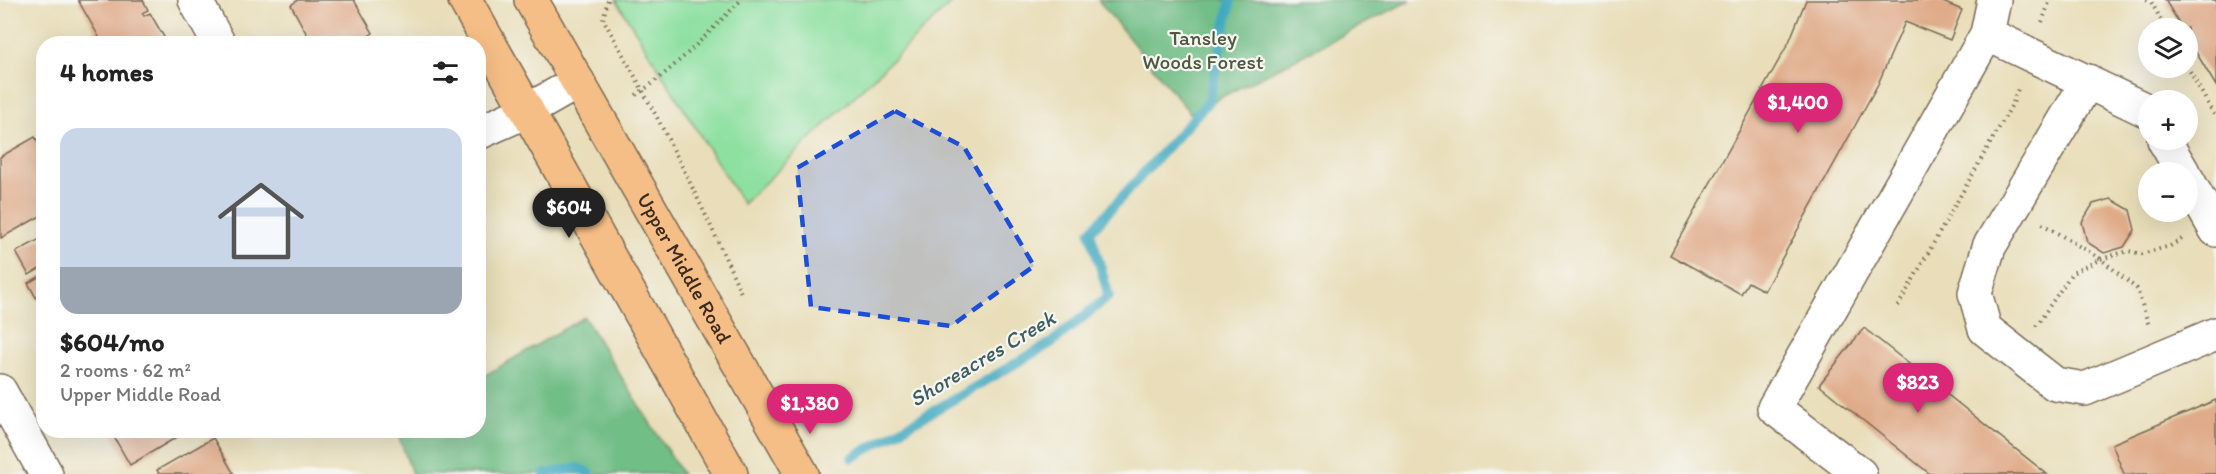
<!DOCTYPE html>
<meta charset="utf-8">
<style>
body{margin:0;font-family:Itim,sans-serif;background:#f6f6f6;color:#222;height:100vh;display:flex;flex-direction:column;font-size:22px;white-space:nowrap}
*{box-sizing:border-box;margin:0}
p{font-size:20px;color:#767676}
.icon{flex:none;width:33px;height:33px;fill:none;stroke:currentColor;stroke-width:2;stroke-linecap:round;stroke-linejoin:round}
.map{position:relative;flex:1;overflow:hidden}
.sheet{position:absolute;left:36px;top:36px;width:450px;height:402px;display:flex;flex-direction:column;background:#fff;border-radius:24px;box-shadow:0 6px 24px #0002}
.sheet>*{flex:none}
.buttons{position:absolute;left:2138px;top:18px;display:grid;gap:12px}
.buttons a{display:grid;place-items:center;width:60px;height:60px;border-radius:50%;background:#fff;box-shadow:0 6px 24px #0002;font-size:30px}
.price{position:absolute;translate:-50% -51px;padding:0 14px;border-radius:21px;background:#db2777;color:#fff;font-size:20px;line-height:39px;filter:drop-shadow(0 2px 3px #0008)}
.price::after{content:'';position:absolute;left:50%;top:36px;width:18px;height:14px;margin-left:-9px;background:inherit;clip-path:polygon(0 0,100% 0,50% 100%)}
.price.active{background:#222;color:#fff}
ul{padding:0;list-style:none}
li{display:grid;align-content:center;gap:12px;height:318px;padding:0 24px}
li+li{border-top:2px solid #e0e0e0}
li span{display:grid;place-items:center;height:186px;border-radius:18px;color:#555}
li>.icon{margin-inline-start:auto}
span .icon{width:108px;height:108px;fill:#fffc;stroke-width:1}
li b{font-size:26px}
h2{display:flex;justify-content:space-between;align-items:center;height:72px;padding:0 24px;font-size:26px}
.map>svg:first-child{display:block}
.green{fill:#8ee0a1;stroke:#648560;stroke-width:1.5}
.forest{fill:#72be87;stroke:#567452;stroke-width:1.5}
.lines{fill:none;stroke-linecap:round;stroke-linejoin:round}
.stream{stroke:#3fa9bf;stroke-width:10}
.building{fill:#e0ab89}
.minor-casing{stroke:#786954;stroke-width:36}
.major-casing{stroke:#786954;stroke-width:36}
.path{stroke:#786954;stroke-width:4;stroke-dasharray:1.5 4.5;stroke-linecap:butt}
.minor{stroke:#fff;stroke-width:33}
.major{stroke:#f6be87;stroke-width:33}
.marked{fill:#1d4ed8;fill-opacity:0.2;stroke:#1d4ed8;stroke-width:4.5;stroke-dasharray:12 8;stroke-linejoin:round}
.labels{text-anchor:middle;stroke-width:4.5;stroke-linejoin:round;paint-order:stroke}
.park-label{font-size:21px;fill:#50583f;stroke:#f6f6f2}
.street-label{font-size:21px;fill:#3b2a1e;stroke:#f6f6f2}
.water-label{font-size:22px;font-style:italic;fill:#3d5d5e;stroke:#f6f6f2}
</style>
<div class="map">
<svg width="2216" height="474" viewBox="0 0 2216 474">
<rect width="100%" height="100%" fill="#f6f6f2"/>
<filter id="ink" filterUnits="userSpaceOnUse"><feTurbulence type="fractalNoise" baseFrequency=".0167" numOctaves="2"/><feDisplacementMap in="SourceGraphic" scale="12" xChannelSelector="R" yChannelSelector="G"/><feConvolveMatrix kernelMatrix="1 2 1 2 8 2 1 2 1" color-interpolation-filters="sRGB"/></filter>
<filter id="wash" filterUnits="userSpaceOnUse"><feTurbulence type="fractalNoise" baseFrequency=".008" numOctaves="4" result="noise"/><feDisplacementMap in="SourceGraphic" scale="24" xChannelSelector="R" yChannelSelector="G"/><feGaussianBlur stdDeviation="1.35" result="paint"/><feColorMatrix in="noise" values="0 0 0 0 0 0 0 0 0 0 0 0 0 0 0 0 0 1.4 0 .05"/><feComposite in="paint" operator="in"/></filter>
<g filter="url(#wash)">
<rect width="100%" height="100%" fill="#e9deb9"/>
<polygon class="green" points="616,0 954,0 743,204"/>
<g class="forest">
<polygon points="1098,0 1411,0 1190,113"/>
<polygon points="584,317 682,474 412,474 397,431 478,430 479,379"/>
</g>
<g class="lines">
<g class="stream">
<polyline points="852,458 1051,343 1109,296 1090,232 1209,101 1231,0"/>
<polyline points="545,474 578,468 590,474"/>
</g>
</g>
<g id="blocks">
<g class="building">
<polygon points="78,0 143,0 148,10 142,13 144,16 150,13 168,44 103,44"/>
<polygon points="298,0 354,0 373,33 367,37 370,44 312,44 291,5"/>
<polygon points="1806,0 1938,0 1962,10 1950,40 1905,22 1878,84 1764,291 1748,282 1741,294 1670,255 1789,42"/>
<polygon points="2165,0 2216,0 2216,86 2187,37 2187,28 2182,28"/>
<polygon points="35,137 44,152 44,214 1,238 0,157"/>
<polygon points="2111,199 2130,210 2135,230 2124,247 2104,253 2087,242 2082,222 2093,204"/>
<polygon points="44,237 44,273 41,268 29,275 16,252"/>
<polygon points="44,274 44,312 28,283"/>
<polygon points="1864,328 2047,474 1930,474 1819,385"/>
<polygon points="2216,400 2216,474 2124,474 2112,444"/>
<polygon points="110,430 189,430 130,465"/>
<polygon points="213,438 234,474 159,474 157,470"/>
</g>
</g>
</g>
<g filter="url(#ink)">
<use href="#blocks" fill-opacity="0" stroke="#786954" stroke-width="1.5"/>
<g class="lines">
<defs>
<g id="minor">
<polyline points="195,0 219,44"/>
<polyline points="1987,34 2148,111"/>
<polyline points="2088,81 1989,247 1975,293 1985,329 2055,384 2085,389 2216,334"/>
<polyline points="478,133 527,111 578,82"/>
<polyline points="2164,140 2183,172"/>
<polyline points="2187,179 2216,230"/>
<polyline points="0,391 46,474"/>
<polyline points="1860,474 1774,408 1987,34 1994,0"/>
</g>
<g id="major">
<polyline points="465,0 731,474"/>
<path id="s1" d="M531 0 802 474"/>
</g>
</defs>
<use href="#minor" class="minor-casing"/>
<use href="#major" class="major-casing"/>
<g class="path">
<path d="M608 0 603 19C654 108 700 199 741 293"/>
<polyline points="2146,0 2151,2 2166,28"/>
<polyline points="2042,22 2050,0"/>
<polyline points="2187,66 2216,118"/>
<path d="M636 95C676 68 707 34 741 0"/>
<polyline points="2042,224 2101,259 2137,289 2149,326"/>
<polyline points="1898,306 2013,103 2019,86"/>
<polyline points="2036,326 2072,273 2101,259 2128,251 2142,254 2170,246 2182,239"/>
</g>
<use href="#minor" class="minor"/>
<use href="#major" class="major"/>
</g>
</g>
<path class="marked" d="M895 111 964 147 1034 266 951 326 811 307 797 168Z"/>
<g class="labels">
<g class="park-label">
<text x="1203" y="45">Tansley<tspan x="1203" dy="24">Woods Forest</tspan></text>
</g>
<g class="street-label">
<text dy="7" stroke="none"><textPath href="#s1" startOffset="309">Upper Middle Road</textPath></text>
</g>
<g class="water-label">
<text transform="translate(982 358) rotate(-31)" y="8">Shoreacres Creek</text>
</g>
</g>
</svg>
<div class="buttons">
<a><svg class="icon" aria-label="layers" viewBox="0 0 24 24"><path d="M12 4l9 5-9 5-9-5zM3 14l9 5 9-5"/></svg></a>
<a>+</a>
<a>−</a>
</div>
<b class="price" style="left:1798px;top:134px">$1,400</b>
<b class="price active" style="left:569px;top:239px">$604</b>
<b class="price" style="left:1918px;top:414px">$823</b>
<b class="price" style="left:810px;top:435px">$1,380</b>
<section class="sheet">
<h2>4 homes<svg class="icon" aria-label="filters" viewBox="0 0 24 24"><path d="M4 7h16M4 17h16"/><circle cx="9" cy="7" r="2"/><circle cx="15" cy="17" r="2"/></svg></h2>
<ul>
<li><span style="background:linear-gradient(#c9d6e8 75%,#9aa5b1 0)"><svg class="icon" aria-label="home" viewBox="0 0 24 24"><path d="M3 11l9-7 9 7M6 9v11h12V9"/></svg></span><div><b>$604/mo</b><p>2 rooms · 62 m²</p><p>Upper Middle Road</p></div></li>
</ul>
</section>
</div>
